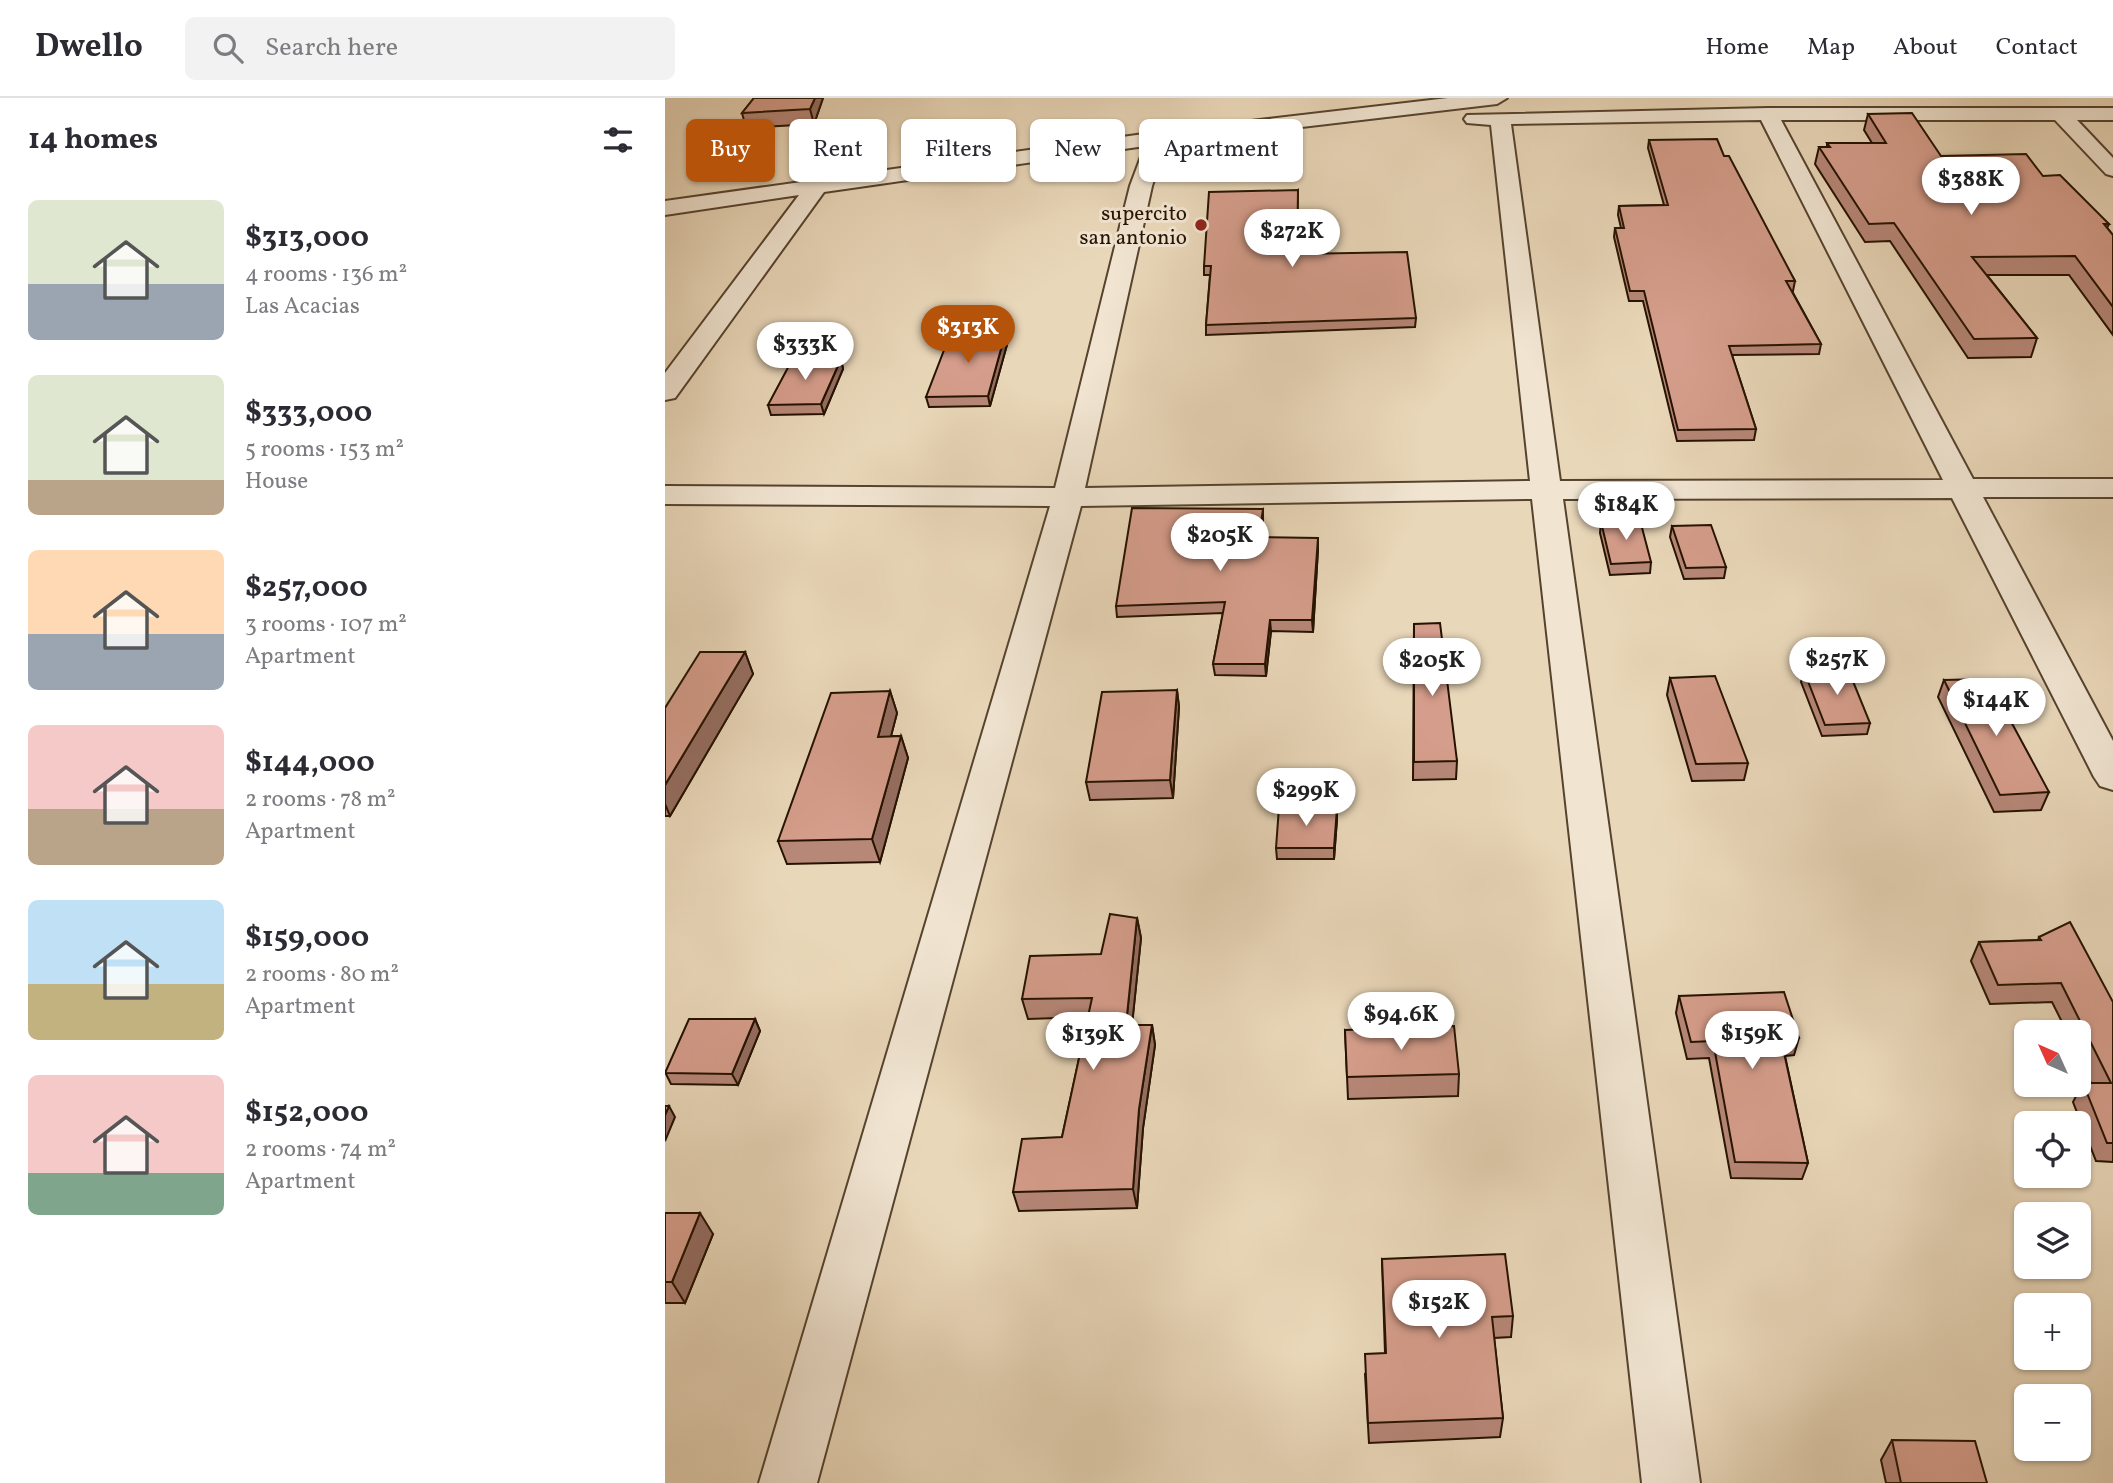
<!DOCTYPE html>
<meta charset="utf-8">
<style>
body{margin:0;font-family:Vollkorn,serif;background:#f2f2f3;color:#2b2b33;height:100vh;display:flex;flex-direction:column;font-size:26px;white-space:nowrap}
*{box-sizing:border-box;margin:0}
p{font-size:23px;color:#7c7c81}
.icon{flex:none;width:38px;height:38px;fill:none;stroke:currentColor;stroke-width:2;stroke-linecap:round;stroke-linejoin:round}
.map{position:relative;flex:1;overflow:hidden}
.side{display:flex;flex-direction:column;background:#fff;width:665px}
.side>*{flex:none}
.hud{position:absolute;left:21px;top:21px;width:665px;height:63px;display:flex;gap:14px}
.needle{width:46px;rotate:315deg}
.buttons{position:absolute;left:1349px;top:922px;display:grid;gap:14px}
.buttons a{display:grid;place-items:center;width:77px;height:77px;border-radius:10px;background:#fff;box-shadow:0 2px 5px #0004;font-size:35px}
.price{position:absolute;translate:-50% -60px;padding:0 16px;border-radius:24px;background:#fff;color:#222;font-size:23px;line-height:46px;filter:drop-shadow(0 2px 4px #0008)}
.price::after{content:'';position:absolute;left:50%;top:42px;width:21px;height:16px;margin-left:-10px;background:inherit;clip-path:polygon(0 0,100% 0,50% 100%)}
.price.active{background:#b45309;color:#fff}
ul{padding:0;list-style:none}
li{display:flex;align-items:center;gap:21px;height:175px;padding:0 28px}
li span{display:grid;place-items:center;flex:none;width:196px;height:140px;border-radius:10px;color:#555}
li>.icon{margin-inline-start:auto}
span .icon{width:84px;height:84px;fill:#fffc;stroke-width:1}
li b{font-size:30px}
h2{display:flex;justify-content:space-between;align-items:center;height:84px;padding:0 28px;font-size:30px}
.chip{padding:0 24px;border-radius:10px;background:#fff;box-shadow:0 2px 5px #0004;font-size:24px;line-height:63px}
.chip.active{background:#b45309;color:#fff}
header{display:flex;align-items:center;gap:42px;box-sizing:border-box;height:98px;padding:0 35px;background:#fff;border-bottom:2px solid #e1e1e2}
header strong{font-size:33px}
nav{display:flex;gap:38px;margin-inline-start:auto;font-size:24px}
.search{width:490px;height:63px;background:#f2f2f3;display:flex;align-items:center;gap:18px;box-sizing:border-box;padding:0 24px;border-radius:10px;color:#7c7c81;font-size:26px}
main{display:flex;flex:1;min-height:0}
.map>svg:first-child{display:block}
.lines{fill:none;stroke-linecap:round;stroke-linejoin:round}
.minor-casing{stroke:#56432e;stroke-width:4}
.minor{fill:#f1e5d2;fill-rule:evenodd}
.wall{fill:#b78778;stroke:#251200;stroke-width:2}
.shaded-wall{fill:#956e61;stroke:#251200;stroke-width:2}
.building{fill:#d59d8b;stroke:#251200;stroke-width:2}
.poi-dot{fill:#8f2418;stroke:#f1e5d2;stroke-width:2.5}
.labels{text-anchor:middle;stroke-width:6;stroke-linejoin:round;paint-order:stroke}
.far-poi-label{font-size:21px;fill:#251200;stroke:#f1e5d2;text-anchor:end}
</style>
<header>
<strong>Dwello</strong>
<div class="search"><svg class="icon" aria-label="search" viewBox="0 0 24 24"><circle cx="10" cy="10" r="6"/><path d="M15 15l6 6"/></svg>Search here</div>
<nav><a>Home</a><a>Map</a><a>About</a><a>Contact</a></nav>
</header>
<main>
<section class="side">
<h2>14 homes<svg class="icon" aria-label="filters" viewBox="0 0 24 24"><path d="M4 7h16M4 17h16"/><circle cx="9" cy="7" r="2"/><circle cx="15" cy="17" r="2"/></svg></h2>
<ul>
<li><span style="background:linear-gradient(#dfe7d0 60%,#9aa5b1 0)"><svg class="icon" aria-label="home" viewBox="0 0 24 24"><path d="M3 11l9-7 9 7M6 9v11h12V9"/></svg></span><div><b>$313,000</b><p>4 rooms · 136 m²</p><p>Las Acacias</p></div></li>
<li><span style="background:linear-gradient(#dfe7d0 75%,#b9a48a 0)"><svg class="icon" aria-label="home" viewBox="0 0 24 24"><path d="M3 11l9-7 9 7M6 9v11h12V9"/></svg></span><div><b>$333,000</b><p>5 rooms · 153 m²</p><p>House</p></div></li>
<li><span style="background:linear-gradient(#ffd9b3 60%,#9aa5b1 0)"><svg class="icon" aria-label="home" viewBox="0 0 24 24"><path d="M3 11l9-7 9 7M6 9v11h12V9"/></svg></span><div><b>$257,000</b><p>3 rooms · 107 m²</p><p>Apartment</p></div></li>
<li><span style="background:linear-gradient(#f6c9c9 60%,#b9a48a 0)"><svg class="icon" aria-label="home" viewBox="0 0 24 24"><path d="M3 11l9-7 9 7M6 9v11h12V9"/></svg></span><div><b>$144,000</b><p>2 rooms · 78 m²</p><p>Apartment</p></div></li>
<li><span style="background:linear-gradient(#bfe0f5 60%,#c2b280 0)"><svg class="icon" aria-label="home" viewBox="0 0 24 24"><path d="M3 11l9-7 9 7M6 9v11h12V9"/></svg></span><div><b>$159,000</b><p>2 rooms · 80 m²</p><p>Apartment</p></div></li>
<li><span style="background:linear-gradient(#f6c9c9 70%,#7fa58c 0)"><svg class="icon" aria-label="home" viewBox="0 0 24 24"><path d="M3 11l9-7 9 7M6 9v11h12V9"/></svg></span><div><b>$152,000</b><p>2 rooms · 74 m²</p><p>Apartment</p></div></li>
</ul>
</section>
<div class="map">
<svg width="1448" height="1385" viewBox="0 0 1448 1385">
<rect width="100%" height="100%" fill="#e9d7b9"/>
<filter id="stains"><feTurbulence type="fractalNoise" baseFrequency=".00286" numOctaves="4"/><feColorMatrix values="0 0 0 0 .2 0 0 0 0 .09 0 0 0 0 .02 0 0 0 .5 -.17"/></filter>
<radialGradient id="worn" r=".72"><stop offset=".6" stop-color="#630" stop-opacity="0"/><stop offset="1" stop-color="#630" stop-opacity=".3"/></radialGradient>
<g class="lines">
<defs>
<path id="minor" d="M783 0H842L832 6 501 45 487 88 420 390 865 383 826 27 802 25 799 21 802 17 1103 10H1448V22H1412L1448 60V78L1441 76 1390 22H1116L1308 381H1448V399H1318L1448 643V692L1435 688 1429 679 1287 400 898 401 1035 1385H977L867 401 416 408 152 1385H94L385 408 0 406V388L390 390 465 88 480 48 159 94 10 300 0 302V275L134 97 0 117V103L493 34ZM1096 22 1278 382 895 383 846 26Z"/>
</defs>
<use href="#minor" class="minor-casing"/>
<use href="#minor" class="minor"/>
</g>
<g class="wall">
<polygon points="89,0 158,0 149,26 81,30 77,15"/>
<polygon points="1203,16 1276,58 1378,78 1444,126 1442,130 1448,137 1448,237 1404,177 1322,177 1372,240 1366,259 1303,260 1225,143 1200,144 1150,66 1154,49 1162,49 1162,45 1207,45 1199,32"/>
<polygon points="984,42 1059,58 1130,183 1128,193 1127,193 1156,246 1154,256 1067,257 1091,331 1089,342 1012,343 978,203 964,203 949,139 950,130 956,130 953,117 954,108 999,107 983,50"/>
<polygon points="633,92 632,156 751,220 750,229 541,237 541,227 545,177 539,177 539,168"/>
<polygon points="343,243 325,308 264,309 261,299"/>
<polygon points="176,261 178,271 159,316 106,317 103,307"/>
<polygon points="598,411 598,422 596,439 653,451 648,534 606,533 601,578 550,577 548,566 558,515 452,519 451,508"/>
<polygon points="936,424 986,464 985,475 945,477 935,435"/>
<polygon points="1007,428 1061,469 1059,480 1019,481 1005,439"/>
<polygon points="749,526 792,663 791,681 748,682"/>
<polygon points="80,554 88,576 5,718 0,718 0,610"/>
<polygon points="1139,573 1205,625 1202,636 1157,638 1136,584"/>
<polygon points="1005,580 1083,665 1079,682 1027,683 1002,597"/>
<polygon points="1279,582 1384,694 1376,712 1329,714 1273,599"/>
<polygon points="512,592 514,609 508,700 425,702 421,684"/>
<polygon points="225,593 232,615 226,638 236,638 243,660 215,764 122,766 113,743"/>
<polygon points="672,710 672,721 669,761 612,761 611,750"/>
<polygon points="472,820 476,840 467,927 487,927 490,947 478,1030 472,1110 354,1113 348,1094 397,1039 423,919 363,921 357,901 436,856"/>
<polygon points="1374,839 1448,904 1448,1064 1431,1063 1408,1004 1418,985 1426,985 1414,960 1414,934 1402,934 1387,904 1325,906 1306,863 1314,844 1373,842"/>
<polygon points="1014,898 1134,940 1129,957 1120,958 1143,1065 1137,1081 1066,1080 1044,960 1022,961 1011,915"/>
<polygon points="90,921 95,933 73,987 6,986 0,974"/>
<polygon points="680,932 794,976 793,998 683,1001"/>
<polygon points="0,1115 48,1136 20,1205 0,1205"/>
<polygon points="717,1161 848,1218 846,1239 829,1240 838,1320 835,1339 704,1345 700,1276 720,1255"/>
<polygon points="1227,1342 1322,1385 1221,1385 1216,1362"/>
</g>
<g class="shaded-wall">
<polygon points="150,0 158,0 149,26 145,11"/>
<polygon points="341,233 343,243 325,308 323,298"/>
<polygon points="176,261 178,271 159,316 156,306"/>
<polygon points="598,411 598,422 594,450 594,439"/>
<polygon points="653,440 653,451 648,534 647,522"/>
<polygon points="605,522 606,533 601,578 600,566"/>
<polygon points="80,554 88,576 5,718 0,706 0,687"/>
<polygon points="512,592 514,609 508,700 505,682"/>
<polygon points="225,593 232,615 220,661 213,639"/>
<polygon points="236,638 243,660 215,764 207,741"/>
<polygon points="672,710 672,721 669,761 669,750"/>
<polygon points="472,820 476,840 465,946 461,927"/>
<polygon points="90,921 95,933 73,987 67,976"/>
<polygon points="487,927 490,947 478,1030 472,1110 468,1091 474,1011"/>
<polygon points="4,1008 10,1019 0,1043 0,1017"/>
<polygon points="35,1115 48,1136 20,1205 7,1184"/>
</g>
<g class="building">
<polygon points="89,0 150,0 145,11 77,15"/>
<polygon points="1247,15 1276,58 1361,56 1378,78 1395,77 1444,126 1439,126 1448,137 1448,209 1410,158 1307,159 1372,240 1309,241 1229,125 1204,126 1154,49 1165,49 1162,45 1221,45 1203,16"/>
<polygon points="1052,41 1059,58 1064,58 1130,183 1121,183 1156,246 1064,248 1091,331 1013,332 979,193 965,193 950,130 959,130 954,108 1003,107 984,42"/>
<polygon points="633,92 632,156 742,154 751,220 541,227 546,168 539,168 544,94"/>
<polygon points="341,233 323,298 261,299 286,234"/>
<polygon points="176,261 156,306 103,307 127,262"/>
<polygon points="467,410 598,411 594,439 653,440 647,522 605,522 600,566 548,566 560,504 451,508"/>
<polygon points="975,422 986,464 946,466 936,424"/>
<polygon points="1046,427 1061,469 1021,470 1007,428"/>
<polygon points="775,525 792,663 749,664 749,526"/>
<polygon points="35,554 80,554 0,687 0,610"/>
<polygon points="1183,571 1205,625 1160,627 1139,573"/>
<polygon points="1050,578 1083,665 1031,666 1005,580"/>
<polygon points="1323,581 1384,694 1335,697 1279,582"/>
<polygon points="512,592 505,682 421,684 437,594"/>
<polygon points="225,593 213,639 236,638 207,741 113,743 166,595"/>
<polygon points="614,709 672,710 669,750 611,750"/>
<polygon points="445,816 472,820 461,927 487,927 474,1011 468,1091 348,1094 357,1041 397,1039 427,900 357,901 365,858 436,856"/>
<polygon points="1405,824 1448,904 1448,1045 1442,1045 1418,985 1446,985 1396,885 1333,887 1314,844 1376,842 1374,839"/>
<polygon points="1119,894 1134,940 1116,941 1143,1065 1070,1064 1048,943 1026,944 1014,898"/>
<polygon points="24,921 90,921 67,976 0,975"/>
<polygon points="789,928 794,976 682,979 680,932"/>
<polygon points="0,1008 4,1008 0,1017"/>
<polygon points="0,1115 35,1115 7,1184 0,1184"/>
<polygon points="840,1156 848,1218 827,1219 838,1320 703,1325 700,1256 721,1255 717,1161"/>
<polygon points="1227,1342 1310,1343 1322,1385 1236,1385"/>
</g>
<circle class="poi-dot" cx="536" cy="127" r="7"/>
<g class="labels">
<g class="far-poi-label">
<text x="522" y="122">supercito<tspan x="522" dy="24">san antonio</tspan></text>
</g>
</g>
<rect width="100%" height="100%" filter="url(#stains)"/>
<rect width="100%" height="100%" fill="url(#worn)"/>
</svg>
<div class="buttons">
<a><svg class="needle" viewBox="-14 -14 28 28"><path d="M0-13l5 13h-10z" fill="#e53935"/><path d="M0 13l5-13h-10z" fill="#7c7c81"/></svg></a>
<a><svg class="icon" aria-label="locate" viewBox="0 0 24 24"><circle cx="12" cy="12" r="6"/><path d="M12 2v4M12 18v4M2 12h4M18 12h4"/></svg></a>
<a><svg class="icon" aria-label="layers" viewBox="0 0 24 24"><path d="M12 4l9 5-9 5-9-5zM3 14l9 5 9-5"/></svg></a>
<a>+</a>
<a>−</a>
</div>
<b class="price" style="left:1306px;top:119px">$388K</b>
<b class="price" style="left:627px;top:171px">$272K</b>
<b class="price active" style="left:303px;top:267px">$313K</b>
<b class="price" style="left:140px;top:284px">$333K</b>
<b class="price" style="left:961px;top:444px">$184K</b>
<b class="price" style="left:555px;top:475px">$205K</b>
<b class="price" style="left:1172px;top:599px">$257K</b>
<b class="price" style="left:767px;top:600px">$205K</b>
<b class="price" style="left:1331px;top:640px">$144K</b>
<b class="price" style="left:641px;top:730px">$299K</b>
<b class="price" style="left:736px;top:954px">$94.6K</b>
<b class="price" style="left:1087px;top:973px">$159K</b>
<b class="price" style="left:428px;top:974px">$139K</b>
<b class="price" style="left:774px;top:1242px">$152K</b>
<div class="hud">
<a class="chip active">Buy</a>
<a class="chip">Rent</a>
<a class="chip">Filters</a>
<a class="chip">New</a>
<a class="chip">Apartment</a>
</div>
</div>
</main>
